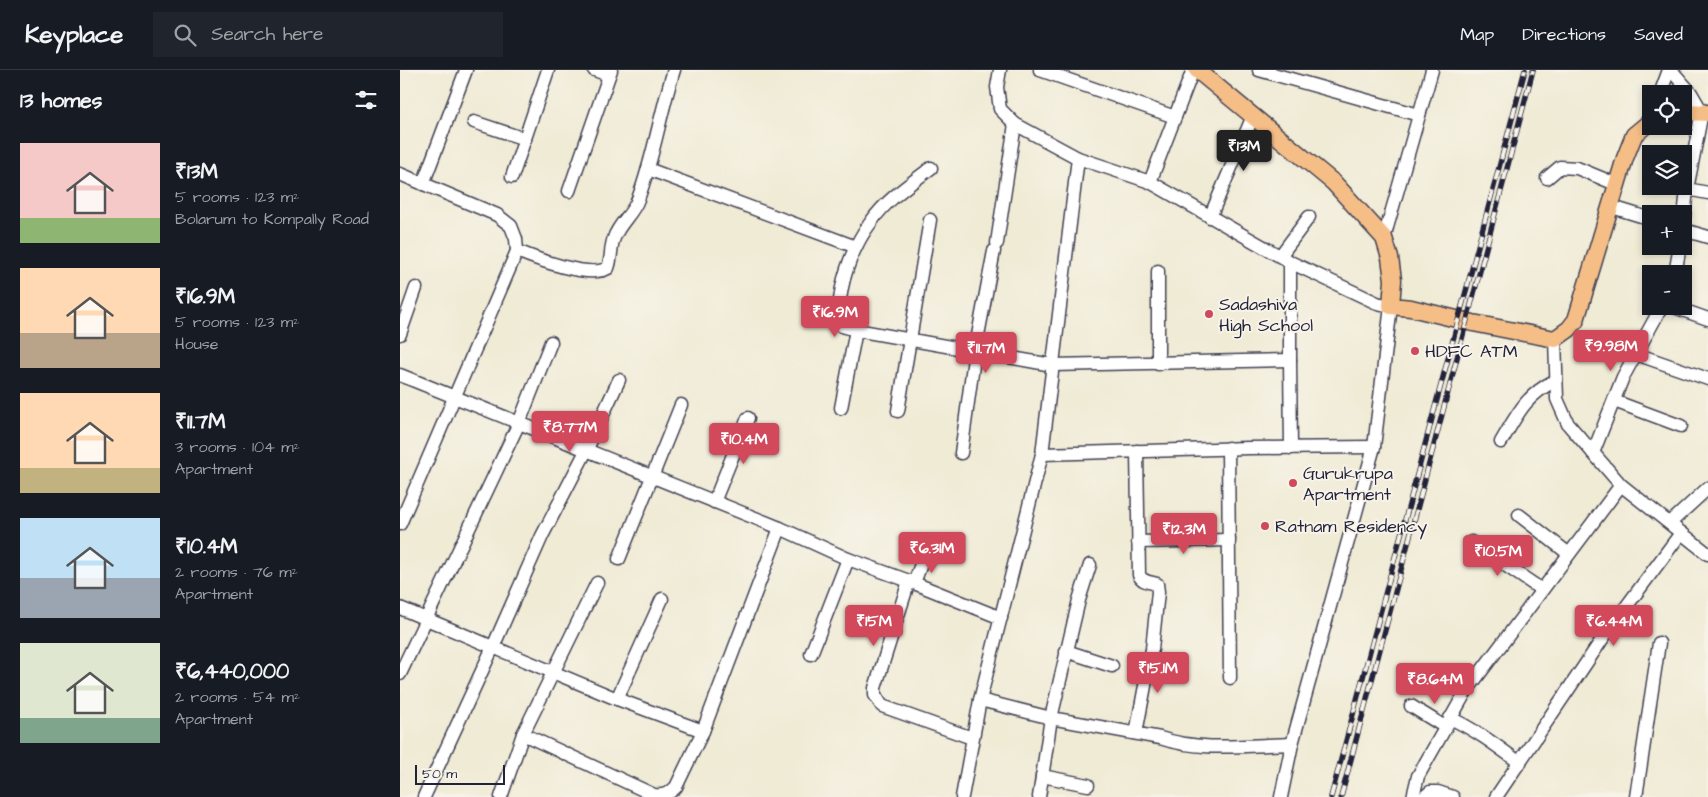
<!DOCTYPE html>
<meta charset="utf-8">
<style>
body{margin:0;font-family:"Architects Daughter",sans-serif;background:#20242c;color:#f1f3f6;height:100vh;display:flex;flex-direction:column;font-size:19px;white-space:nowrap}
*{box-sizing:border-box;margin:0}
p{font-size:16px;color:#9ea1a6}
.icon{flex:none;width:28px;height:28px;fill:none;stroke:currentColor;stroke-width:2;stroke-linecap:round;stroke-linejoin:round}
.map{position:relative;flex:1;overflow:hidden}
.side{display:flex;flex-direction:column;background:#171b24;width:400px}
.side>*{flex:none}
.tools{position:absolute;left:1242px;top:15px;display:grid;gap:10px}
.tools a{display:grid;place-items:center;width:50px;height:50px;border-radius:0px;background:#171b24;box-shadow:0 2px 8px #0003;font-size:25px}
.scale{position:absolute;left:15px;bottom:12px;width:90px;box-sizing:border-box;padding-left:5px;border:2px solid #22223b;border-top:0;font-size:14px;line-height:18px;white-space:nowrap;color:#22223b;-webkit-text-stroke:4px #f7f3e8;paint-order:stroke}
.price{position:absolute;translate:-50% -42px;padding:0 11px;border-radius:5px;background:#d1495b;color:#fff;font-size:16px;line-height:32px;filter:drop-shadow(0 1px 2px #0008)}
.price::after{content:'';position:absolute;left:50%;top:30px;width:15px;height:11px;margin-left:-8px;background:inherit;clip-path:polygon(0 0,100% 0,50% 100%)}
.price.current{background:#222;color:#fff}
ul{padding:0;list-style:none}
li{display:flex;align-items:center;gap:15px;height:125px;padding:0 20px}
li span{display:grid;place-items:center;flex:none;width:140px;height:100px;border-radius:0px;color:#555}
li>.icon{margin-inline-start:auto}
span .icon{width:60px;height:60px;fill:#fffc;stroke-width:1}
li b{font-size:21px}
h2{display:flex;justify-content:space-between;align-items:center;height:60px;padding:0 20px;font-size:21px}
header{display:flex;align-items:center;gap:30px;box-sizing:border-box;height:70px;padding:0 25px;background:#171b24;border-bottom:1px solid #363941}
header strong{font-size:24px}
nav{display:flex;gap:28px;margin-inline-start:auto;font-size:18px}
.search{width:350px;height:45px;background:#20242c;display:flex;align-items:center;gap:12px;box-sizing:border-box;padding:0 18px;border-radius:0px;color:#9ea1a6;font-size:19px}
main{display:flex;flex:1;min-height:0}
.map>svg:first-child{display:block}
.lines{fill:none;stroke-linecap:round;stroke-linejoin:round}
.minor-casing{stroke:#414052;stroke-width:15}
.major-casing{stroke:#414052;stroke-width:19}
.minor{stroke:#fff;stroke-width:12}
.major{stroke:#f6be87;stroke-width:16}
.rail-casing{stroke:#22223b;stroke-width:5.5}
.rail{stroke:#f7f3e8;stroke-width:4;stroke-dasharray:11;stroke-linecap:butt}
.poi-dot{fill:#d1495b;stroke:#f7f3e8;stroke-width:2}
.labels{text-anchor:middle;stroke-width:4;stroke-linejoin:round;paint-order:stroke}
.poi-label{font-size:18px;fill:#22223b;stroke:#f7f3e8;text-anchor:start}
</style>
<header>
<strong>Keyplace</strong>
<div class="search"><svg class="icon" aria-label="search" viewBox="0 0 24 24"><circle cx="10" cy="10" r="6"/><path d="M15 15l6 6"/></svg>Search here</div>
<nav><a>Map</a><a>Directions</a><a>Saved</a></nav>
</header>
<main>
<section class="side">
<h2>13 homes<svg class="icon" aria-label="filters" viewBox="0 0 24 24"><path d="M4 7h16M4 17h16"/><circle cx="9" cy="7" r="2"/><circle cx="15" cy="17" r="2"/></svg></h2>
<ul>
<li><span style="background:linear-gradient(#f6c9c9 75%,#8fb573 0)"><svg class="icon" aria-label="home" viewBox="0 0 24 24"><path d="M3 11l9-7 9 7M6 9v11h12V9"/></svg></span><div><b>₹13M</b><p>5 rooms · 123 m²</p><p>Bolarum to Kompally Road</p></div></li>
<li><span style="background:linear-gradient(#ffd9b3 65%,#b9a48a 0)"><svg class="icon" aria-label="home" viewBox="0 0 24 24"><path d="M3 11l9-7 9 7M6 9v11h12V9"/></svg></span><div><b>₹16.9M</b><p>5 rooms · 123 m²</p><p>House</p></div></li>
<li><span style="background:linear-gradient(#ffd9b3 75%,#c2b280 0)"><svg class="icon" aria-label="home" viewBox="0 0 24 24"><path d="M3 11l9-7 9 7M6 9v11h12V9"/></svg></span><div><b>₹11.7M</b><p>3 rooms · 104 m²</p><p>Apartment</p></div></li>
<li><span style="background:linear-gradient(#bfe0f5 60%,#9aa5b1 0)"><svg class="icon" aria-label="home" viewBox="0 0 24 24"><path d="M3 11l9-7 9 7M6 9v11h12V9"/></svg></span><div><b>₹10.4M</b><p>2 rooms · 76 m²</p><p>Apartment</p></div></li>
<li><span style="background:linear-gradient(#dfe7d0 75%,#7fa58c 0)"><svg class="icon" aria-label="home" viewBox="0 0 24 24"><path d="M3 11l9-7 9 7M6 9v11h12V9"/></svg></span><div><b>₹6,440,000</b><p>2 rooms · 54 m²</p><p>Apartment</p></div></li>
</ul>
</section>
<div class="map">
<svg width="1308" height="727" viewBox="0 0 1308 727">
<rect width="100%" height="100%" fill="#f7f3e8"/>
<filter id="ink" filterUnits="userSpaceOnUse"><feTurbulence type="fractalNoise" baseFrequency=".02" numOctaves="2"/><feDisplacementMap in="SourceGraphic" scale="10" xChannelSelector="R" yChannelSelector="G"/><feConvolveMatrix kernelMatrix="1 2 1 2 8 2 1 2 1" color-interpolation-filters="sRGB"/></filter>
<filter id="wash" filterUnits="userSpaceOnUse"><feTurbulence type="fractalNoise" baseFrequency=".0096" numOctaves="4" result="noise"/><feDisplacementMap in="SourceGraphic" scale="20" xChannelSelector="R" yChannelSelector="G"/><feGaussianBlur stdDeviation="1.12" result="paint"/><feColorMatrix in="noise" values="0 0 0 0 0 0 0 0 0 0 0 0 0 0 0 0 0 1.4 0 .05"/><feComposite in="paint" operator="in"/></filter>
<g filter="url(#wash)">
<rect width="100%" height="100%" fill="#f0ebd5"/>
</g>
<g filter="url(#ink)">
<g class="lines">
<defs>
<g id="minor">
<polyline points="194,0 209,5"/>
<polyline points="600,0 597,17 600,39 615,54 678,88 750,112 890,192 977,233 991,236 974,377 892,674 881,727"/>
<polyline points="640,0 775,47"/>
<polyline points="859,0 1019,45"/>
<polyline points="1271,0 1291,23 1302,42 1287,119 1284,147"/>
<polyline points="1260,24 1269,0"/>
<polyline points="74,52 125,69"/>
<path d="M531 98C510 114 486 130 471 152 455 173 443 203 440 230 439 238 436 249 442 256L456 260 652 295 890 290V192"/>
<polyline points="248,99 456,177"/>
<polyline points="0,104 97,145 111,156 116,169 117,181 0,454"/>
<polyline points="112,107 148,0"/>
<polyline points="1147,108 1160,97 1177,98 1218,115"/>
<polyline points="750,112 793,0"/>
<polyline points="23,114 66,0"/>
<polyline points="1287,119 1308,123"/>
<polyline points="169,121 211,0"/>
<polyline points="1212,137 1251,149"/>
<polyline points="810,147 853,46"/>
<polyline points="1284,160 1308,167"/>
<polyline points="984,168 1032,0"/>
<polyline points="597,173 615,54"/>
<path d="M117 181C136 189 190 209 208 198 212 188 210 177 214 168 219 153 233 144 238 129 254 87 260 43 274 0"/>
<polyline points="880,186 909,147"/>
<polyline points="758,201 758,294"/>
<polyline points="1275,204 1280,176"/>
<polyline points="1271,236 1308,249"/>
<polyline points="0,264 16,218"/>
<polyline points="1155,269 1157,329 1168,354 1221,415 1308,484"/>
<polyline points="1236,284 1308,309"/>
<polyline points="890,290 891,378"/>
<polyline points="0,305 380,458 448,489 509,511 601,548"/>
<polyline points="1214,331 1281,356"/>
<polyline points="441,338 456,260"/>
<polyline points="498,341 530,150"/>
<path d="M1101 372C1118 343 1125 326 1156 310"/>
<polyline points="828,378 830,608"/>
<polyline points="561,383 575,281 594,181"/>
<polyline points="1193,383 1223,307 1262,236"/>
<polyline points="642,384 849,378 974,377"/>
<polyline points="314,432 348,348"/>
<polyline points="1119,445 1169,484"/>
<polyline points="1270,453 1308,418"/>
<polyline points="738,472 829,470"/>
<polyline points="1071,472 1142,520"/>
<polyline points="219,489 281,335"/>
<polyline points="509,511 475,618 475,625 482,636 572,668"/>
<polyline points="514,513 524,486"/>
<polyline points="0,538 217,629 303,661 380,458"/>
<polyline points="666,581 712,596"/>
<polyline points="411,584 448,489"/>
<polyline points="0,604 119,353 151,272"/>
<polyline points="217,629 262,529"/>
<path d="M580 630 651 648 760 668C801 682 849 675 892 674"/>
<polyline points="1011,636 1045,657"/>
<path d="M1050 648C1076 660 1097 676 1120 693"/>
<path d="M736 663 752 579 758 522 757 514C750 512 742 512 739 505L737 381"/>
<path d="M123 664 254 725C264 726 269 724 276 717L303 661"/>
<polyline points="642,706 688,715"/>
<polyline points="24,727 93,577 142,466 186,381 219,310"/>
<polyline points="101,727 123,664 197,513"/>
<polyline points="562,727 580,630 642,384 678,88"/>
<polyline points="639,727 651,648 679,530 690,495"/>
<polyline points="1013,727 1018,706 1065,623 1221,415"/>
<polyline points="1024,727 1030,722 1038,722 1053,727"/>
<polyline points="1096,727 1203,568 1281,463"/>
<polyline points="1236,727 1259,573"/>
</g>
<g id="major">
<polyline points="797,0 934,113 984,168 990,188 993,210 991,236 1011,238 1073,253 1155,269 1169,259 1176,250 1225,88 1234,65 1251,51"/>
<polyline points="1284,42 1308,43"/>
</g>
</defs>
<use href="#minor" class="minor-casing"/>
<use href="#major" class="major-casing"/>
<use href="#minor" class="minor"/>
<use href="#major" class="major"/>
<defs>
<g id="rail">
<polyline points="931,727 1125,0"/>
<polyline points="941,727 1133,0"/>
</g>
</defs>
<use href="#rail" class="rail-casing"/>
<use href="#rail" class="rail"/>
</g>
</g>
<g class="poi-dot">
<circle cx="809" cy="244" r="5"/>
<circle cx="1015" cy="281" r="5"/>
<circle cx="893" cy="413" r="5"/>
<circle cx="865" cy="456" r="5"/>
</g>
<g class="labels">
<g class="poi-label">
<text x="819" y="240">Sadashiva<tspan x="819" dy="21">High School</tspan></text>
<text x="1025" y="287">HDFC ATM</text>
<text x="903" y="409">Gurukrupa<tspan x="903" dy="21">Apartment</tspan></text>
<text x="875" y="462">Ratnam Residency</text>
</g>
</g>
</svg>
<div class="tools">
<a><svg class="icon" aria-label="locate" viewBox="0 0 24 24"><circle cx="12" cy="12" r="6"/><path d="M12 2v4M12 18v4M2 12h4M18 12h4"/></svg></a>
<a><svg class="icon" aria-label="layers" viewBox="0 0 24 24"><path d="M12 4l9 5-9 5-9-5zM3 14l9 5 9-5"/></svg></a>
<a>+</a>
<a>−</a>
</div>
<div class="scale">50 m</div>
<b class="price current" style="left:844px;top:102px">₹13M</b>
<b class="price" style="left:435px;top:268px">₹16.9M</b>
<b class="price" style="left:1211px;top:302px">₹9.98M</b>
<b class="price" style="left:586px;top:304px">₹11.7M</b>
<b class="price" style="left:170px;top:383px">₹8.77M</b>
<b class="price" style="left:344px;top:395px">₹10.4M</b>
<b class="price" style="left:784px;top:485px">₹12.3M</b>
<b class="price" style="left:532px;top:504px">₹6.31M</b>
<b class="price" style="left:1098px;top:507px">₹10.5M</b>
<b class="price" style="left:474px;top:577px">₹15M</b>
<b class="price" style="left:1214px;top:577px">₹6.44M</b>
<b class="price" style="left:758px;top:624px">₹15.1M</b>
<b class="price" style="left:1035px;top:635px">₹8.64M</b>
</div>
</main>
